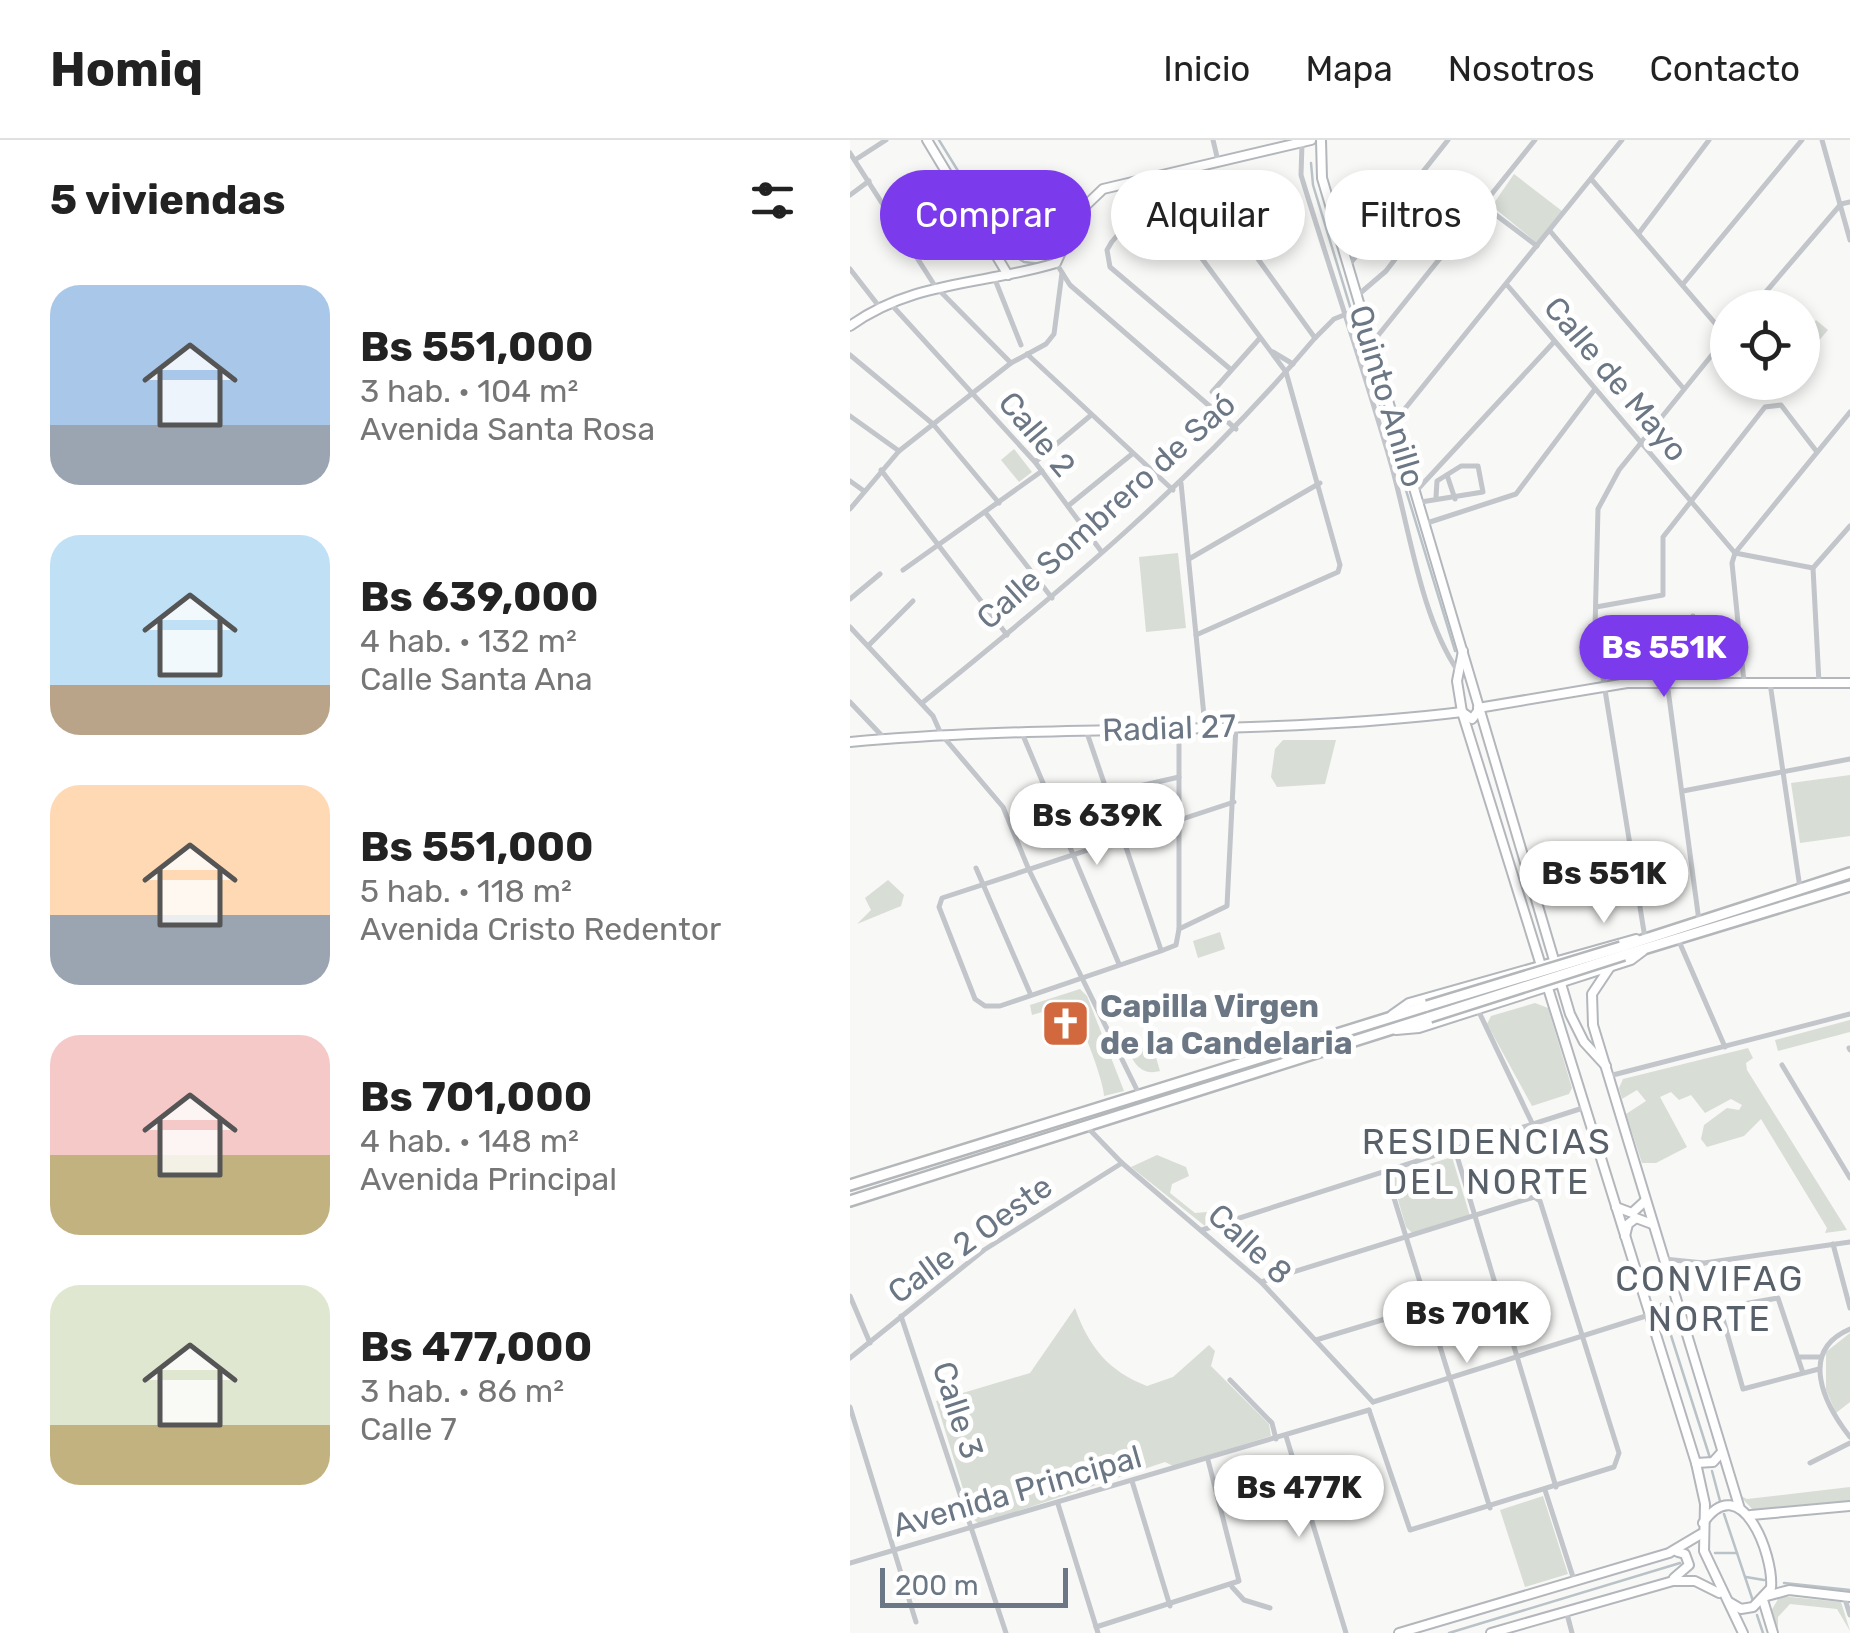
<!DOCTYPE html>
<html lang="es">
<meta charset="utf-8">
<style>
body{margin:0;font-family:Rubik,sans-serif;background:#f6f6f6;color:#222;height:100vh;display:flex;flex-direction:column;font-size:38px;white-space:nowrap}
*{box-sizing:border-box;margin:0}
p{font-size:32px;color:#767676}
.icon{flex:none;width:55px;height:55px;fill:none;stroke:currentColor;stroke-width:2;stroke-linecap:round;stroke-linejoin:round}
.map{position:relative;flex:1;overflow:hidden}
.sheet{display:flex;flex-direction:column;background:#fff;width:850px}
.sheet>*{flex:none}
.guide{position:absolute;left:30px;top:30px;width:820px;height:90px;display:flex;gap:20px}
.tools{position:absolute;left:860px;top:150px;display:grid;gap:20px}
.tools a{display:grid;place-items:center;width:110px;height:110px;border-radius:50%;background:#fff;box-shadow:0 5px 15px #0003;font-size:50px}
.scale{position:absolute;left:30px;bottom:25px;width:188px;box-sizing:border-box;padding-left:10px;border:5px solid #6b7784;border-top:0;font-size:28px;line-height:35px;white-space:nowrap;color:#6b7784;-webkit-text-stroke:8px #fff;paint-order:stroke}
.price{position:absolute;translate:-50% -85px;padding:0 22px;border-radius:35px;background:#fff;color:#222;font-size:32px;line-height:65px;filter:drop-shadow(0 2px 5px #0008)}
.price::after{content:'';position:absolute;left:50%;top:60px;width:30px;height:22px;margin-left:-15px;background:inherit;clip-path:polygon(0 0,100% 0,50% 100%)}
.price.on{background:#7c3aed;color:#fff}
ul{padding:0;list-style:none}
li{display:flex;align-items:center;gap:30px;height:250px;padding:0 50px}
li span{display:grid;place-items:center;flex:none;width:280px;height:200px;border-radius:30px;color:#555}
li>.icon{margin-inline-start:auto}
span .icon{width:120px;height:120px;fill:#fffc;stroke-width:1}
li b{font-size:42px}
h2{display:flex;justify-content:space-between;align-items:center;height:120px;padding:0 50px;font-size:42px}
.pill{padding:0 35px;border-radius:45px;background:#fff;box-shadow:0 5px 15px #0003;font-size:35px;line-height:90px}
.pill.on{background:#7c3aed;color:#fff}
header{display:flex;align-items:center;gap:60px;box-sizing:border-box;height:140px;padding:0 50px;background:#fff;border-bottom:2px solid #e0e0e0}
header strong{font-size:48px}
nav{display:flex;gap:55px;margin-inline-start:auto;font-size:35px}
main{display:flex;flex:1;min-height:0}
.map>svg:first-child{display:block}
.green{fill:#d8ddd6}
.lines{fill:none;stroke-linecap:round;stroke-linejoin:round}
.stream{stroke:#b9c2c7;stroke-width:2.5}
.secondary-casing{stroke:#b3b7bc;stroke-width:12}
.highway-casing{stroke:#b4b7ba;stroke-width:14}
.street{stroke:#c2c5c9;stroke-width:5}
.secondary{stroke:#fff;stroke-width:8}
.highway{stroke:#fff;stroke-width:9}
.highway-bridge-casing{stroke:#b4b7ba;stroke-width:14;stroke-linecap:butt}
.highway-bridge{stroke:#fff;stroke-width:9}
.labels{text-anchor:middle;stroke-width:10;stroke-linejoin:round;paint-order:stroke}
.street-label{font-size:32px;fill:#6b7784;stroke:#fff}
.poi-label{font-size:32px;font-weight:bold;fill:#6b7784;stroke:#fff;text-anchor:start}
.neighbourhood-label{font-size:35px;letter-spacing:2.5px;fill:#58616a;stroke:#fff}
</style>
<header>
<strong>Homiq</strong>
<nav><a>Inicio</a><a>Mapa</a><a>Nosotros</a><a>Contacto</a></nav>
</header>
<main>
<section class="sheet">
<h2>5 viviendas<svg class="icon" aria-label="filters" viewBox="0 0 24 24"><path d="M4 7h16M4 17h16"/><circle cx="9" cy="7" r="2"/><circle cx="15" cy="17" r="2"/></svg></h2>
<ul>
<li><span style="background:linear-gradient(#a9c7e8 70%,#9aa5b1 0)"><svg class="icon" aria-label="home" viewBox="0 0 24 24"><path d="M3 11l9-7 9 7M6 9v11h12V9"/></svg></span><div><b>Bs 551,000</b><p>3 hab. · 104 m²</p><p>Avenida Santa Rosa</p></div></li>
<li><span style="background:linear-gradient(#bfe0f5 75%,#b9a48a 0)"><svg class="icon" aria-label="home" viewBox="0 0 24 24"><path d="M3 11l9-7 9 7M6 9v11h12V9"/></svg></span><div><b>Bs 639,000</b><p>4 hab. · 132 m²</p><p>Calle Santa Ana</p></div></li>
<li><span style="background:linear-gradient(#ffd9b3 65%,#9aa5b1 0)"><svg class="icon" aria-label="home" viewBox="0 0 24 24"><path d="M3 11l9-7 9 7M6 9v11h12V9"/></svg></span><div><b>Bs 551,000</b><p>5 hab. · 118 m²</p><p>Avenida Cristo Redentor</p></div></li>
<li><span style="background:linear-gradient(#f6c9c9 60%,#c2b280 0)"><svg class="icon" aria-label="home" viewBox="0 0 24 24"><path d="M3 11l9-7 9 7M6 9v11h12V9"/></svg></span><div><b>Bs 701,000</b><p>4 hab. · 148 m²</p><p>Avenida Principal</p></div></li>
<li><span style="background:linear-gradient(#dfe7d0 70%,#c2b280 0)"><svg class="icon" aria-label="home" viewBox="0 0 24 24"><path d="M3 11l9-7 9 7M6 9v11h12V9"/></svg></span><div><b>Bs 477,000</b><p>3 hab. · 86 m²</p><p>Calle 7</p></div></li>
</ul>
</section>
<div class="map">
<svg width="1000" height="1493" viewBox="0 0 1000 1493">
<rect width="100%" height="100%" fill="#f8f8f6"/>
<g class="green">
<polygon points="664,34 712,71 687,103 642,66"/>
<polygon points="192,84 200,97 177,112 169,99"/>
<polygon points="966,180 978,190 960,211 953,205 953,196"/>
<polygon points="164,309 182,332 169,342 151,320"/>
<polygon points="328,413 336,488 296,492 289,417"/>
<polygon points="433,600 486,600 475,644 427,647 421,637 425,609"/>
<polygon points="1000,635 1000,696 950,703 941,643"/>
<polygon points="38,740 54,755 51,766 7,784 21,770 15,758"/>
<polygon points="370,792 375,809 348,818 343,801"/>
<path d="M230 849 237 856 274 951 254 956C254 942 232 884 223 870L212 866 182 875 180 865Z"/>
<polygon points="685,863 698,868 722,948 719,954 682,966 637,884 641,876"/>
<polygon points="1000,880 1000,892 928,911 925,900"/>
<path d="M302 904 310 931C291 936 285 924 276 908Z"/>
<polygon points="898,908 903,918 896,923 897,930 997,1090 975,1093 977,1088 911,979 894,996 857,1007 851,999 854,985 877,968 889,970 892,965 881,959 855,973 841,955 829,960 821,952 810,957 837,1007 806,1023 792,1023 776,974 796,961 787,950 772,959 769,948 773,939"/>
<polygon points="307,1015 336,1027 339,1036 322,1044 320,1053 345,1073 357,1072 355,1086 281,1027"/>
<polygon points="602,1017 620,1076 562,1093 556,1087 541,1036"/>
<path d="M225 1168C239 1207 258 1231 297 1246L323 1237 359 1205 365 1211 361 1226 419 1284 421 1296 323 1326 315 1322 129 1384 122 1378 86 1261 180 1233Z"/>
<polygon points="1000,1193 1000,1262 986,1273 976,1250 976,1212"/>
<polygon points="1000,1347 1000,1362 915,1372 902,1369 889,1355 897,1359"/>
<polygon points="693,1356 718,1434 675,1447 650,1370"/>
<polygon points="930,1456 991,1462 1000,1491 987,1469 940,1464 928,1477 928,1493 921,1471"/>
</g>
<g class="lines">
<g class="stream">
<polyline points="89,0 158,112 174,122 191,124"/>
<polyline points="461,23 463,45 605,511"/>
<polyline points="811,1164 860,1318"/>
<polyline points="862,1331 870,1361"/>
<polyline points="874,1374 903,1461"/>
<polyline points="865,1413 887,1413"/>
<polyline points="896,1437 914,1440"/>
<polyline points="934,1443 1000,1450"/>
<polyline points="907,1475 913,1493"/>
<polyline points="599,1493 830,1423"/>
</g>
<defs>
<g id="secondary">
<polyline points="77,0 158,135"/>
<polyline points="471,0 472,38 720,874 734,902 756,926"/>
<path d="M0 186C64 140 134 145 206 123L230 71 253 49 461 0"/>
<polyline points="613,511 607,541 612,572 846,1323 855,1364 854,1411 893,1493"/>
<polyline points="628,568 777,543 1000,543"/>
<path d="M0 602C203 583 409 597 612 572L622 579 628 571"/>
<polyline points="760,827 742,854 743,885 890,1369"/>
<polyline points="542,875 559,863 786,799"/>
<polyline points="546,890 569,888 781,820 793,811"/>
<polyline points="766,1067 782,1073 795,1061"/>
<polyline points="775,1096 778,1084 786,1078 802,1084"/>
<polyline points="846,1323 863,1322 872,1312"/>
<polyline points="901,1375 1000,1366"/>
<path d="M853 1383C891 1328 924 1415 921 1448L903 1467 891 1469 879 1462"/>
<polyline points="824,1438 839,1425 835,1414 828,1412"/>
<polyline points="917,1456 939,1450 1000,1457"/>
<polyline points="913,1460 923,1493"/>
<polyline points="549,1493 819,1413 851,1394"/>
<polyline points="641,1493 823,1441 845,1441 869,1453"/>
</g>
<g id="highway">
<polyline points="771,807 1000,733"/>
<polyline points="774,815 1000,746"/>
<polyline points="0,1045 577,866"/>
<polyline points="0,1061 580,877"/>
</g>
</defs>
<use href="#secondary" class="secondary-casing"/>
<use href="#highway" class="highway-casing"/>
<g class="street">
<polyline points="363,0 368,21"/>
<polyline points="972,0 1000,100"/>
<path d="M452 3 451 35C480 130 512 224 540 320 559 385 570 476 608 531"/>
<polyline points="0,13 85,146 161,223"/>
<polyline points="5,20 36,0"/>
<polyline points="343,29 465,198"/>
<polyline points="742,40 876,196"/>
<polyline points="0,55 19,41"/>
<polyline points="634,66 687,106"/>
<polyline points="700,91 834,249"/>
<polyline points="789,93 859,0"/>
<polyline points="206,123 220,145 386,289"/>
<polyline points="499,125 598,0"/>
<polyline points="0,129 28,165"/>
<polyline points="144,137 171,205"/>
<polyline points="833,144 952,0"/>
<polyline points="658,146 885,413 963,428"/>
<polyline points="508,155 536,131 563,96"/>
<polyline points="39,162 185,322 251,411"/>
<polyline points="902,168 991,64 1000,62"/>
<polyline points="522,203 685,0"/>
<polyline points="423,212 443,224"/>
<polyline points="177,214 323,350"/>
<polyline points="0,215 83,284 149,363"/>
<polyline points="362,252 410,198"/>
<polyline points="0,276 49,311"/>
<polyline points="545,281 772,0"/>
<polyline points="185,322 240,276"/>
<polyline points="31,330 157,495"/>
<polyline points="597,335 605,359"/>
<polyline points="0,341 14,351"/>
<polyline points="331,343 355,586"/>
<polyline points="567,350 704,202"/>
<polyline points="571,362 633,352 628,326 611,326 587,341 586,357"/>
<polyline points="218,366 282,314"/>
<polyline points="0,369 49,311 161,223 196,204 204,194 212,133"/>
<polyline points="135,372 202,458"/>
<polyline points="577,383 666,354 745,249"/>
<polyline points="339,419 470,343"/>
<polyline points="53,430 192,331"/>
<polyline points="0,459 30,434"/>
<polyline points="746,467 813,455 813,397 915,267 931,265 967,312"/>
<polyline points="843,476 851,542"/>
<polyline points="0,487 83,576 91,594 153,667 179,730 289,954"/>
<path d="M346 495 488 432 490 425 436 232 321 77C296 73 268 87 257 110L260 127 379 228"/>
<polyline points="810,499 813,542"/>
<polyline points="18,506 63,461"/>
<polyline points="817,542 849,781"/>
<polyline points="894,542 882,423 885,413 1000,272"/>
<polyline points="920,543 950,748"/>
<polyline points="969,543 963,428 1000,386"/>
<polyline points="0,562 35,599"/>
<path d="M72 563C211 451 349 336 465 198L484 179 509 169"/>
<polyline points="329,589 329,788"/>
<polyline points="236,590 311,810"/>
<polyline points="172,593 269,824"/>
<polyline points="833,651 1000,619"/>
<polyline points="259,653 329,637"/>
<polyline points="384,662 92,758 89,767 125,859 135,866 150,866 311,811 326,805 329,789 377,766 386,586"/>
<polyline points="126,728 180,853"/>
<polyline points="795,798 745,488 748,369 769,330 878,195"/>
<polyline points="828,799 875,907"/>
<polyline points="628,870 683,985"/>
<polyline points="999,908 1000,910"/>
<polyline points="932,925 1000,1038"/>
<polyline points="759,936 1000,874"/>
<polyline points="238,988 272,1023 411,1142 523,1262"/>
<polyline points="604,1006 706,1347"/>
<polyline points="535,1029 640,1368"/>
<polyline points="352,1090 736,967"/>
<polyline points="983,1104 1000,1168"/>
<polyline points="814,1119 854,1123 1000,1102"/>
<polyline points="821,1140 853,1124"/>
<polyline points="411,1142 684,1057 690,1061 769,1313 764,1327 560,1390 519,1270"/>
<polyline points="0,1156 20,1203"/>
<polyline points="51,1176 156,1493"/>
<path d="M1000 1189C948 1211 974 1264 1000 1297"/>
<polyline points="466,1200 578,1166"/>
<polyline points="950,1217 971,1217"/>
<polyline points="0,1218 134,1110 272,1023"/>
<polyline points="953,1233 928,1158 876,1167 871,1172 893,1249 969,1229"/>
<polyline points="380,1240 422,1283 426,1299"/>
<polyline points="523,1262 799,1175"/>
<polyline points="0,1267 66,1482"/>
<polyline points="436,1296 496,1493"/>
<polyline points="960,1323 1000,1303"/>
<polyline points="282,1341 320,1466"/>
<polyline points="695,1350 724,1440"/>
<polyline points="208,1364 248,1493"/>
<polyline points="0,1423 519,1270"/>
<polyline points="382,1447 394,1460 420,1468"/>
<polyline points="994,1456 1000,1475"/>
<polyline points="716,1470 722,1493"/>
<polyline points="246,1487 389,1441 358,1320"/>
</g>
<use href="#secondary" class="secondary"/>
<use href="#highway" class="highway"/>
<defs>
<g id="highway-bridge">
<polyline points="577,866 771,807"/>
<polyline points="580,877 774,815"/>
</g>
</defs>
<use href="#highway-bridge" class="highway-bridge-casing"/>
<use href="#highway-bridge" class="highway-bridge"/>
</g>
<defs>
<symbol id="church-square" viewBox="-11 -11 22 22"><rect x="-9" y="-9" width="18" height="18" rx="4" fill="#d2683d" stroke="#fff"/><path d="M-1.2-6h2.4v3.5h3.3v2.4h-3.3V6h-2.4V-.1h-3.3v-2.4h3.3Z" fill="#fff"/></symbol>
</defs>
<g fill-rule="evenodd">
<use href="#church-square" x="188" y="856" width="55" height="55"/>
</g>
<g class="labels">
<g class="street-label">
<text transform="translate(766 239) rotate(50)" y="11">Calle de Mayo</text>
<text transform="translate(537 256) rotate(73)" y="11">Quinto Anillo</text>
<text transform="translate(187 294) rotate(50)" y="11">Calle 2</text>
<text transform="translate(256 371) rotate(-42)" y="11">Calle Sombrero de Saó</text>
<text transform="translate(319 588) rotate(-2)" y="11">Radial 27</text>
<text transform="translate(120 1099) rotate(-36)" y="11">Calle 2 Oeste</text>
<text transform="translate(400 1104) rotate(43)" y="11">Calle 8</text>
<text transform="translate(108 1270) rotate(72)" y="11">Calle 3</text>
<text transform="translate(167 1351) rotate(-16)" y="11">Avenida Principal</text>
</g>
<g class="poi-label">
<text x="250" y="877">Capilla Virgen<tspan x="250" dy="37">de la Candelaria</tspan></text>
</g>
<g class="neighbourhood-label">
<text x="637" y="1014">RESIDENCIAS<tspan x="637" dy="40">DEL NORTE</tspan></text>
<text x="860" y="1151">CONVIFAG<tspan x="860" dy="40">NORTE</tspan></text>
</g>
</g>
</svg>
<div class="tools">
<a><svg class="icon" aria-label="locate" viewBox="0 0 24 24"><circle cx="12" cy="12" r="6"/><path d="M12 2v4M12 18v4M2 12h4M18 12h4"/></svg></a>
</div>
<div class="scale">200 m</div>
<b class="price on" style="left:814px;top:560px">Bs 551K</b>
<b class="price" style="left:247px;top:728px">Bs 639K</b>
<b class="price" style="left:754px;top:786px">Bs 551K</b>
<b class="price" style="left:617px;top:1226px">Bs 701K</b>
<b class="price" style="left:449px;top:1400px">Bs 477K</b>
<div class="guide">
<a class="pill on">Comprar</a>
<a class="pill">Alquilar</a>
<a class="pill">Filtros</a>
</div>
</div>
</main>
